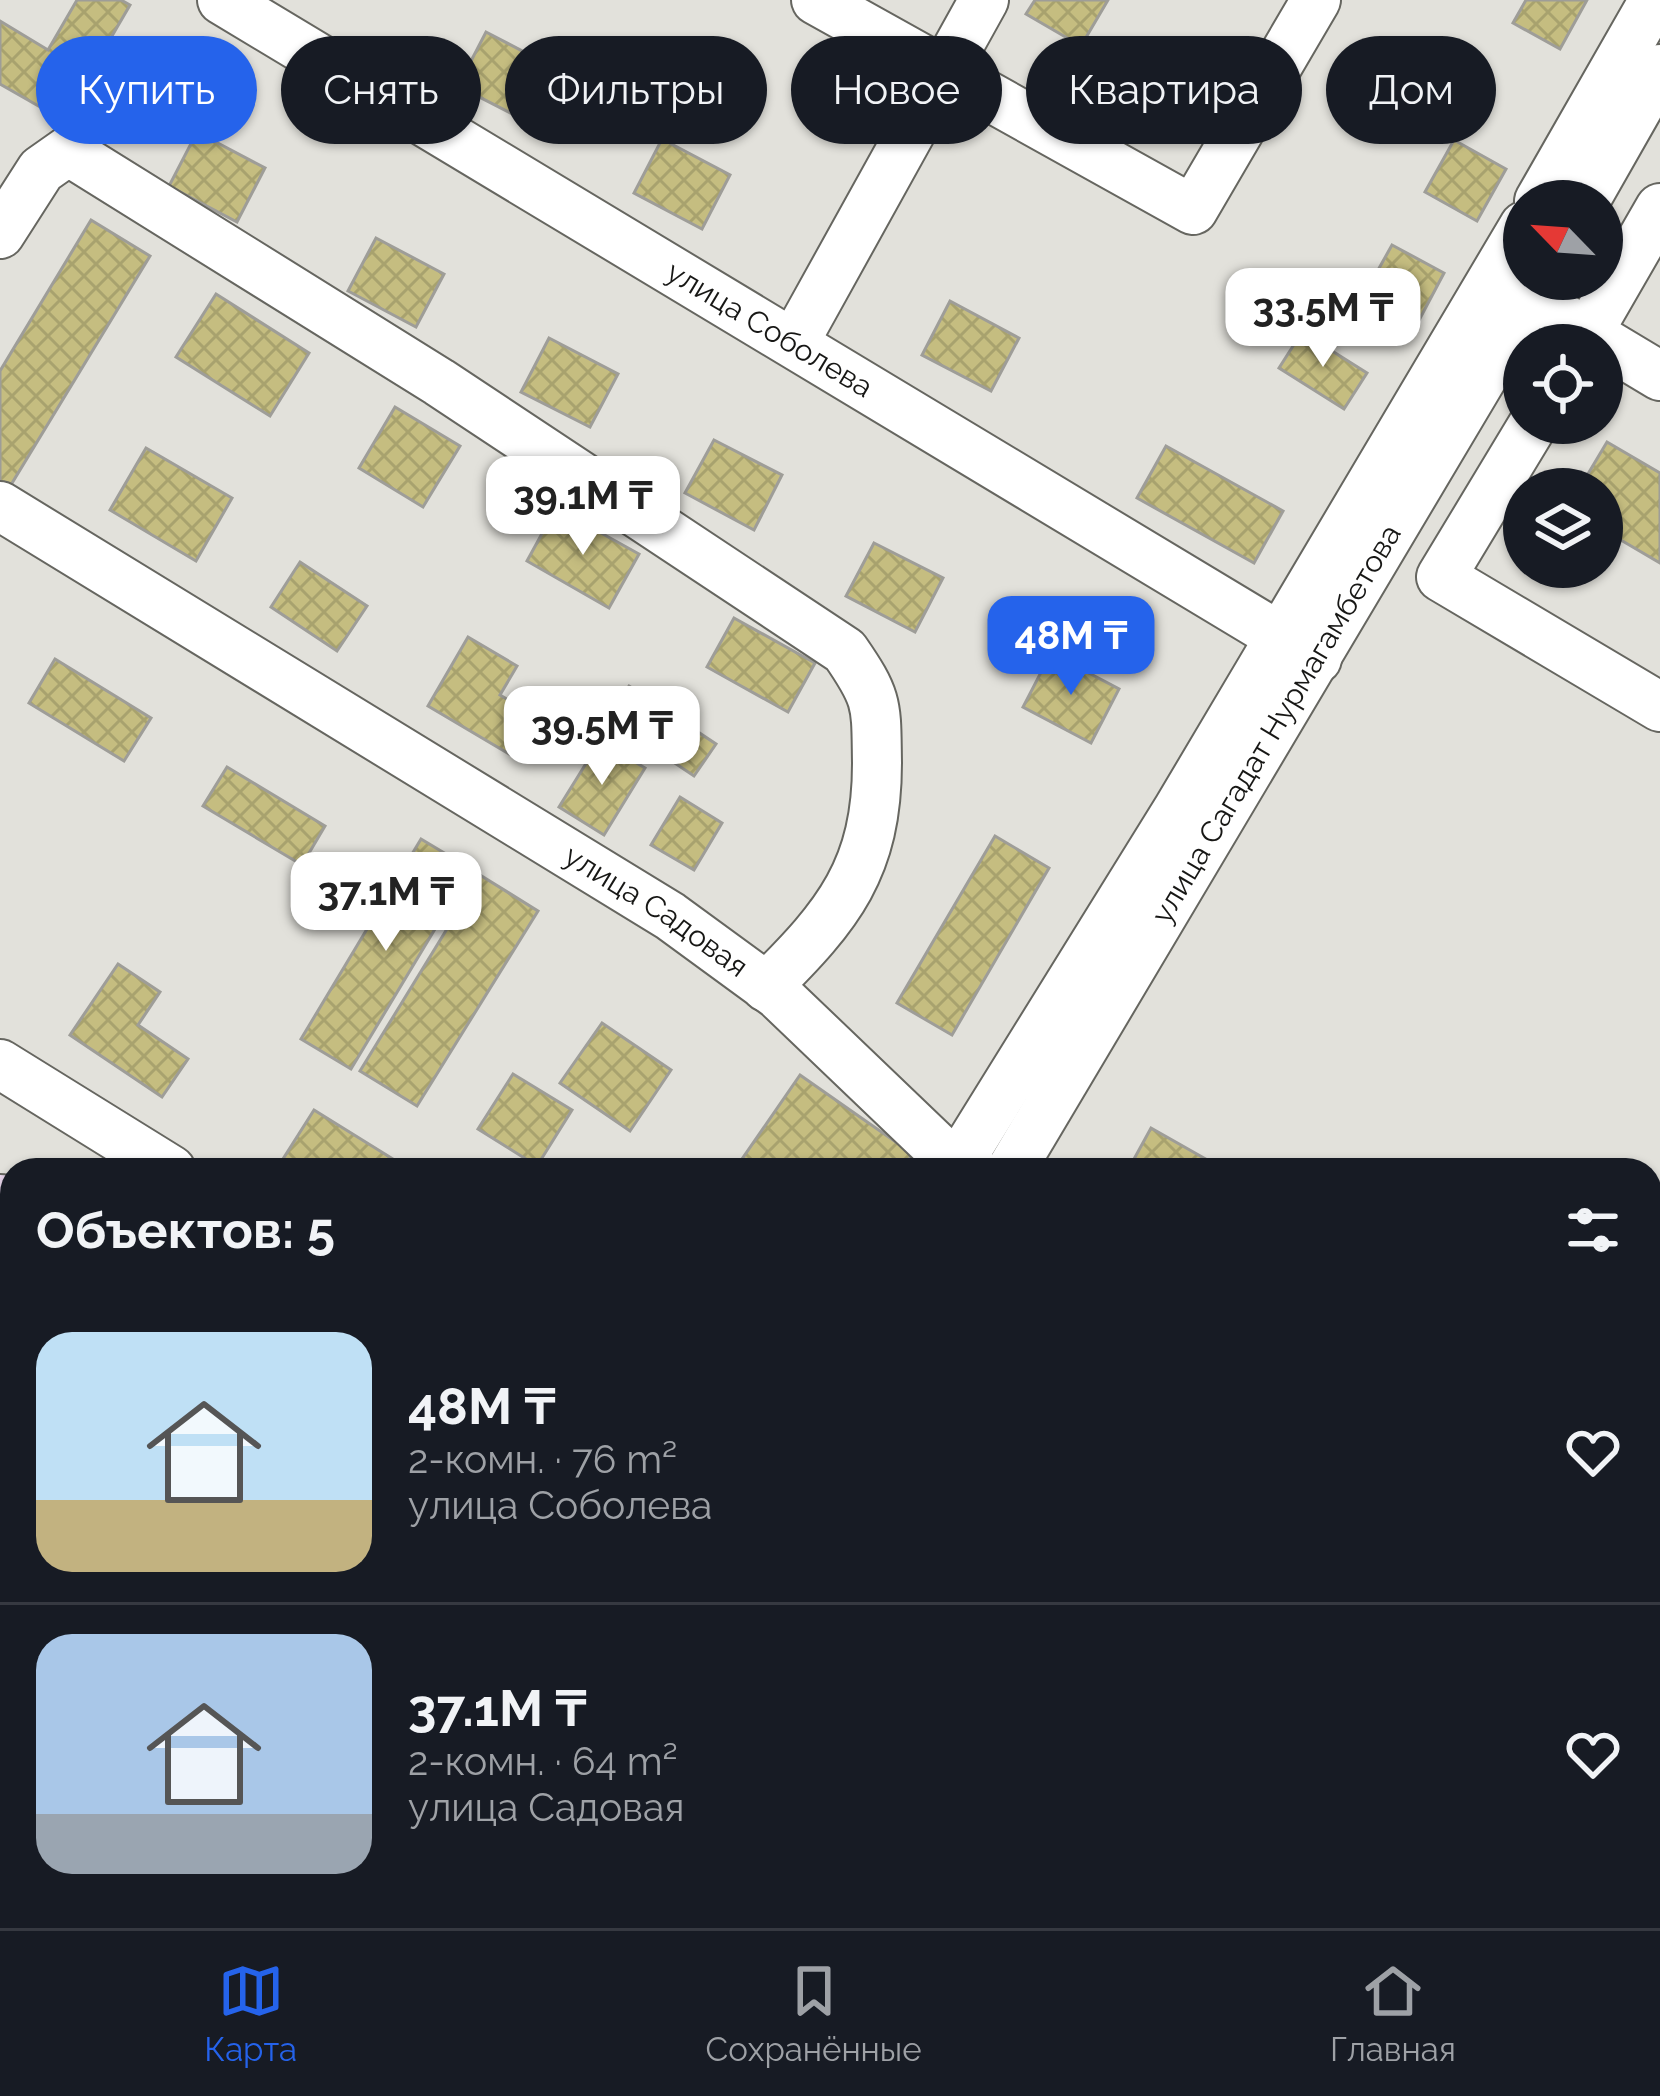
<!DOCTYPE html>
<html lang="ru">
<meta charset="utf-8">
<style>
body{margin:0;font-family:Raleway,sans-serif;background:#242831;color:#f1f3f6;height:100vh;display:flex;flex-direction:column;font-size:45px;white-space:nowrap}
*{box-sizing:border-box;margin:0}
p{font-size:39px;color:#9ea1a6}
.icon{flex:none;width:66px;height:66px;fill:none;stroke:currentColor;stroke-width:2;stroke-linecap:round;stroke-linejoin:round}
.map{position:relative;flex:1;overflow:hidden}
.sheet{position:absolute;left:0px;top:1158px;width:1662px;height:771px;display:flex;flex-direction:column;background:#171b24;border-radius:36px 36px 0 0;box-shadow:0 3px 9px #0004}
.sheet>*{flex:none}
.guide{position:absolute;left:36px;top:36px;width:1590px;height:108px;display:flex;gap:24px}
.needle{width:78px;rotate:295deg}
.fabs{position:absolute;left:1503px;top:180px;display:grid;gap:24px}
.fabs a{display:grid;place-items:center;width:120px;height:120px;border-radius:50%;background:#171b24;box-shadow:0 3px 9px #0004;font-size:60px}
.price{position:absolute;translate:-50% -102px;padding:0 27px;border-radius:24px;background:#fff;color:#222;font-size:39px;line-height:78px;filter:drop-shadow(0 3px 6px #0008)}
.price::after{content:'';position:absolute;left:50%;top:72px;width:36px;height:27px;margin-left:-18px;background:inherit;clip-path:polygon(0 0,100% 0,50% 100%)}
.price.on{background:#2563eb;color:#fff}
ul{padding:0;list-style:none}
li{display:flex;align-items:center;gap:36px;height:300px;padding:0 36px}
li+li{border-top:3px solid #363941}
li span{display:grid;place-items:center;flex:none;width:336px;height:240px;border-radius:36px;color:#555}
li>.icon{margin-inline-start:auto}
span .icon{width:144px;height:144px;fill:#fffc;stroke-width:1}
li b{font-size:51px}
h2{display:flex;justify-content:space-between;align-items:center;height:144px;padding:0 36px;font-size:51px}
.tag{padding:0 42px;border-radius:54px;background:#171b24;box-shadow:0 3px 9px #0004;font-size:42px;line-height:108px}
.tag.on{background:#2563eb;color:#fff}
.tabs{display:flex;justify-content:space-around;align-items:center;height:168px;border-top:3px solid #363941;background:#171b24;font-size:33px;color:#9ea1a6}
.tabs a{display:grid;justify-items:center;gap:6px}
.tabs .on{color:#2563eb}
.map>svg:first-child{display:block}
.building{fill:url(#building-cross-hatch);stroke:#9e9d98;stroke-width:3}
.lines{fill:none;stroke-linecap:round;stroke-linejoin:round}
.service-casing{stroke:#666660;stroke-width:28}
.minor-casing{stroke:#666660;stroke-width:52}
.secondary-casing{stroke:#666660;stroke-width:70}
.path{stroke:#a09f9a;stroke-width:8;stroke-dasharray:12 6;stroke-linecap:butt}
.service{stroke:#fff;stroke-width:24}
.minor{stroke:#fff;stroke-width:48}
.secondary{stroke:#ecd9ef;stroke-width:66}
.labels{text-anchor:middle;stroke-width:10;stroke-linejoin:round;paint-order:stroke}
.street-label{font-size:30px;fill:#171715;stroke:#efefe9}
</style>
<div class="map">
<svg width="1660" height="1928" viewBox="0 0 1660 1928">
<defs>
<pattern id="building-cross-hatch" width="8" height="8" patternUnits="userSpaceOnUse" patternTransform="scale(3)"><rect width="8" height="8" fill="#c5bd80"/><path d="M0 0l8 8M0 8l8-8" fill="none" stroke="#a8a26e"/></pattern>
</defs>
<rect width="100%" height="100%" fill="#e2e1db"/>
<g class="building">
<polygon points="77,0 121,0 130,5 63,120 0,84 0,21 48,50"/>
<polygon points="1035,0 1108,0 1081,46 1026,14"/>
<polygon points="1526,0 1587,0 1560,49 1513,23"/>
<polygon points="486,32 555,68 526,121 458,86"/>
<polygon points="197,132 265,168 237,222 169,186"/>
<polygon points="662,139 730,175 702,229 634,193"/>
<polygon points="1454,140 1506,169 1477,221 1425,192"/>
<polygon points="91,220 150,256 6,493 0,490 0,371"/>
<polygon points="376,238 444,274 416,327 348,291"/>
<polygon points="1392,245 1444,273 1416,326 1363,297"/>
<polygon points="216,294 309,353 270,416 176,357"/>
<polygon points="950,301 1019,338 991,391 922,355"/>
<polygon points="1302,332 1367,373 1344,409 1279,368"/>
<polygon points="549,338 618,374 590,427 521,392"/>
<polygon points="395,407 460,446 423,507 359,468"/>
<polygon points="714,440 782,475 754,530 685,493"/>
<polygon points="1607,442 1660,473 1660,563 1602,529 1602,489 1579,489"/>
<polygon points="1166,446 1283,511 1254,563 1137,498"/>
<polygon points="146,448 232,498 196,561 110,510"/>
<polygon points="556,508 639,554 609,608 527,561"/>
<polygon points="874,543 943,578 915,632 846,596"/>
<polygon points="300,562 367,606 337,651 271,607"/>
<polygon points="734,618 815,663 788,712 707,667"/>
<polygon points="468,637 517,666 500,695 539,718 516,758 428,706"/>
<polygon points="1051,653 1119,689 1091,743 1023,707"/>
<polygon points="55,659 151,718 124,761 29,703"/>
<polygon points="629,686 716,744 694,776 608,718"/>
<polygon points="600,741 645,768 604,835 559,807"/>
<polygon points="227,767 325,826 302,865 203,806"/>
<polygon points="680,797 722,823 694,870 651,845"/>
<polygon points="995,836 1049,868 952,1035 897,1003"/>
<polygon points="421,839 471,869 351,1069 301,1039"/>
<polygon points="480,875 538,911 417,1106 360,1071"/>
<polygon points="118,964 160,992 138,1025 188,1059 162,1097 70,1035"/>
<polygon points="602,1023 671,1070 630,1131 560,1083"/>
<polygon points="513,1074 572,1110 537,1166 478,1129"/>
<polygon points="800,1075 913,1154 901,1170 751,1170 740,1162"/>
<polygon points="314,1110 401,1164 398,1170 276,1170"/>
<polygon points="1151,1128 1225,1170 1128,1170"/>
<polygon points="0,1378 12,1385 12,1471 0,1464"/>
<rect x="1650" y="1426" width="10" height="293"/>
</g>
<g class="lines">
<defs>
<g id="service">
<polyline points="0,1530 12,1537"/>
<polyline points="0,1685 12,1692"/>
<polyline points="0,1802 12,1780"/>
</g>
<g id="minor">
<path id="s1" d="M222 0 1317 659"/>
<polyline points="816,0 1193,210 1316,0"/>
<polyline points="1539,201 1654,0"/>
<polyline points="1585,201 1660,69"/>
<path d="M0 234 41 170 68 151 439 382 845 651C879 700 876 705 877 763 877 868 839 915 766 987"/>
<polyline points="1560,316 1660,376"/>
<polyline points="795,341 984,0"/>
<polyline points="1581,345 1660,208"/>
<polyline points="1534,423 1441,577 1660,707"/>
<path id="s2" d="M0 506 670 916 778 995 941 1151 974 1170"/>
<polyline points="0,1064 171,1170"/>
<polyline points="954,1170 1178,809 1524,226"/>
<path id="s3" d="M1011 1170 1541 279"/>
</g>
<g id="secondary">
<polyline points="0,1208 12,1215"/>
<polyline points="1125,1917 1143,1928"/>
<polyline points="1305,1917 1323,1928"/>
</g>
</defs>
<use href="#service" class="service-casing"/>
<use href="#minor" class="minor-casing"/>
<use href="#secondary" class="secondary-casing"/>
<g class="path">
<polyline points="0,1325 12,1332"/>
<polyline points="975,1917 993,1928"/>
<polyline points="1510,1917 1527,1928"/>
<polyline points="1020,1928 1026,1920"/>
<polyline points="1207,1928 1214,1917"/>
</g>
<use href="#service" class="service"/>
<use href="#minor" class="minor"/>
<use href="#secondary" class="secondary"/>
</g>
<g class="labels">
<g class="street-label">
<text dy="10" stroke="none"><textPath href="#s1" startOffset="639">улица Соболева</textPath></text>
<text dy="10" stroke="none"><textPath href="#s3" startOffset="519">улица Сагадат Нурмагамбетова</textPath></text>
<text dy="10" stroke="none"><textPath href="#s2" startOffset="771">улица Садовая</textPath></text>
</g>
</g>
</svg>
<div class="fabs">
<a><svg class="needle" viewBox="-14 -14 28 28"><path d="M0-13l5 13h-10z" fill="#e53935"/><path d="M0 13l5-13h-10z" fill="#9ea1a6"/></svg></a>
<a><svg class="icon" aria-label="locate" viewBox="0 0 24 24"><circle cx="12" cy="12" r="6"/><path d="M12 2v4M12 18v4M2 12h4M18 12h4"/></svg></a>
<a><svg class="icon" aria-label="layers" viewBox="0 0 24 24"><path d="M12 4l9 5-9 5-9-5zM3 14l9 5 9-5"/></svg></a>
</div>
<b class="price" style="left:1323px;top:370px">33.5M ₸</b>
<b class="price" style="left:583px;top:558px">39.1M ₸</b>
<b class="price on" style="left:1071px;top:698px">48M ₸</b>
<b class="price" style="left:602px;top:788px">39.5M ₸</b>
<b class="price" style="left:386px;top:954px">37.1M ₸</b>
<div class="guide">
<a class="tag on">Купить</a>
<a class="tag">Снять</a>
<a class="tag">Фильтры</a>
<a class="tag">Новое</a>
<a class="tag">Квартира</a>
<a class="tag">Дом</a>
</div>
<section class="sheet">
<h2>Объектов: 5<svg class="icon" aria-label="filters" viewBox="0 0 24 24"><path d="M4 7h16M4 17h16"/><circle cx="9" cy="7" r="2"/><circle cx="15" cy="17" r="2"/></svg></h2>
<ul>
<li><span style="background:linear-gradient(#bfe0f5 70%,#c2b280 0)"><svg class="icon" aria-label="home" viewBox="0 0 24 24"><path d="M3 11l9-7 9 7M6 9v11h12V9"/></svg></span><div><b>48M ₸</b><p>2-комн. · 76 m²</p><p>улица Соболева</p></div><svg class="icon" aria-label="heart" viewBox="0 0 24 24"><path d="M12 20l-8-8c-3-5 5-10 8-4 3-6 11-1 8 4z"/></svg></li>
<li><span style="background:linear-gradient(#a9c7e8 75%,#9aa5b1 0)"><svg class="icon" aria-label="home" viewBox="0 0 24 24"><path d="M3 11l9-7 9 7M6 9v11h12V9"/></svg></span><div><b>37.1M ₸</b><p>2-комн. · 64 m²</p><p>улица Садовая</p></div><svg class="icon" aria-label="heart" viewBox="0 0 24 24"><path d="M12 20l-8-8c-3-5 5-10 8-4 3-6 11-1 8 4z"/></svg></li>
</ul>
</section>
</div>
<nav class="tabs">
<a class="on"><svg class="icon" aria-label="map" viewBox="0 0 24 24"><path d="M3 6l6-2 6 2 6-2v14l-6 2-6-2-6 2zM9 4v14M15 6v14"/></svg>Карта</a>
<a><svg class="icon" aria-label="saved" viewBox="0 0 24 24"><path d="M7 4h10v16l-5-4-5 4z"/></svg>Сохранённые</a>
<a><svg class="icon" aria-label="home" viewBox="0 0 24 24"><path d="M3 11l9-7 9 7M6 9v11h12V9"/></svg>Главная</a>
</nav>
